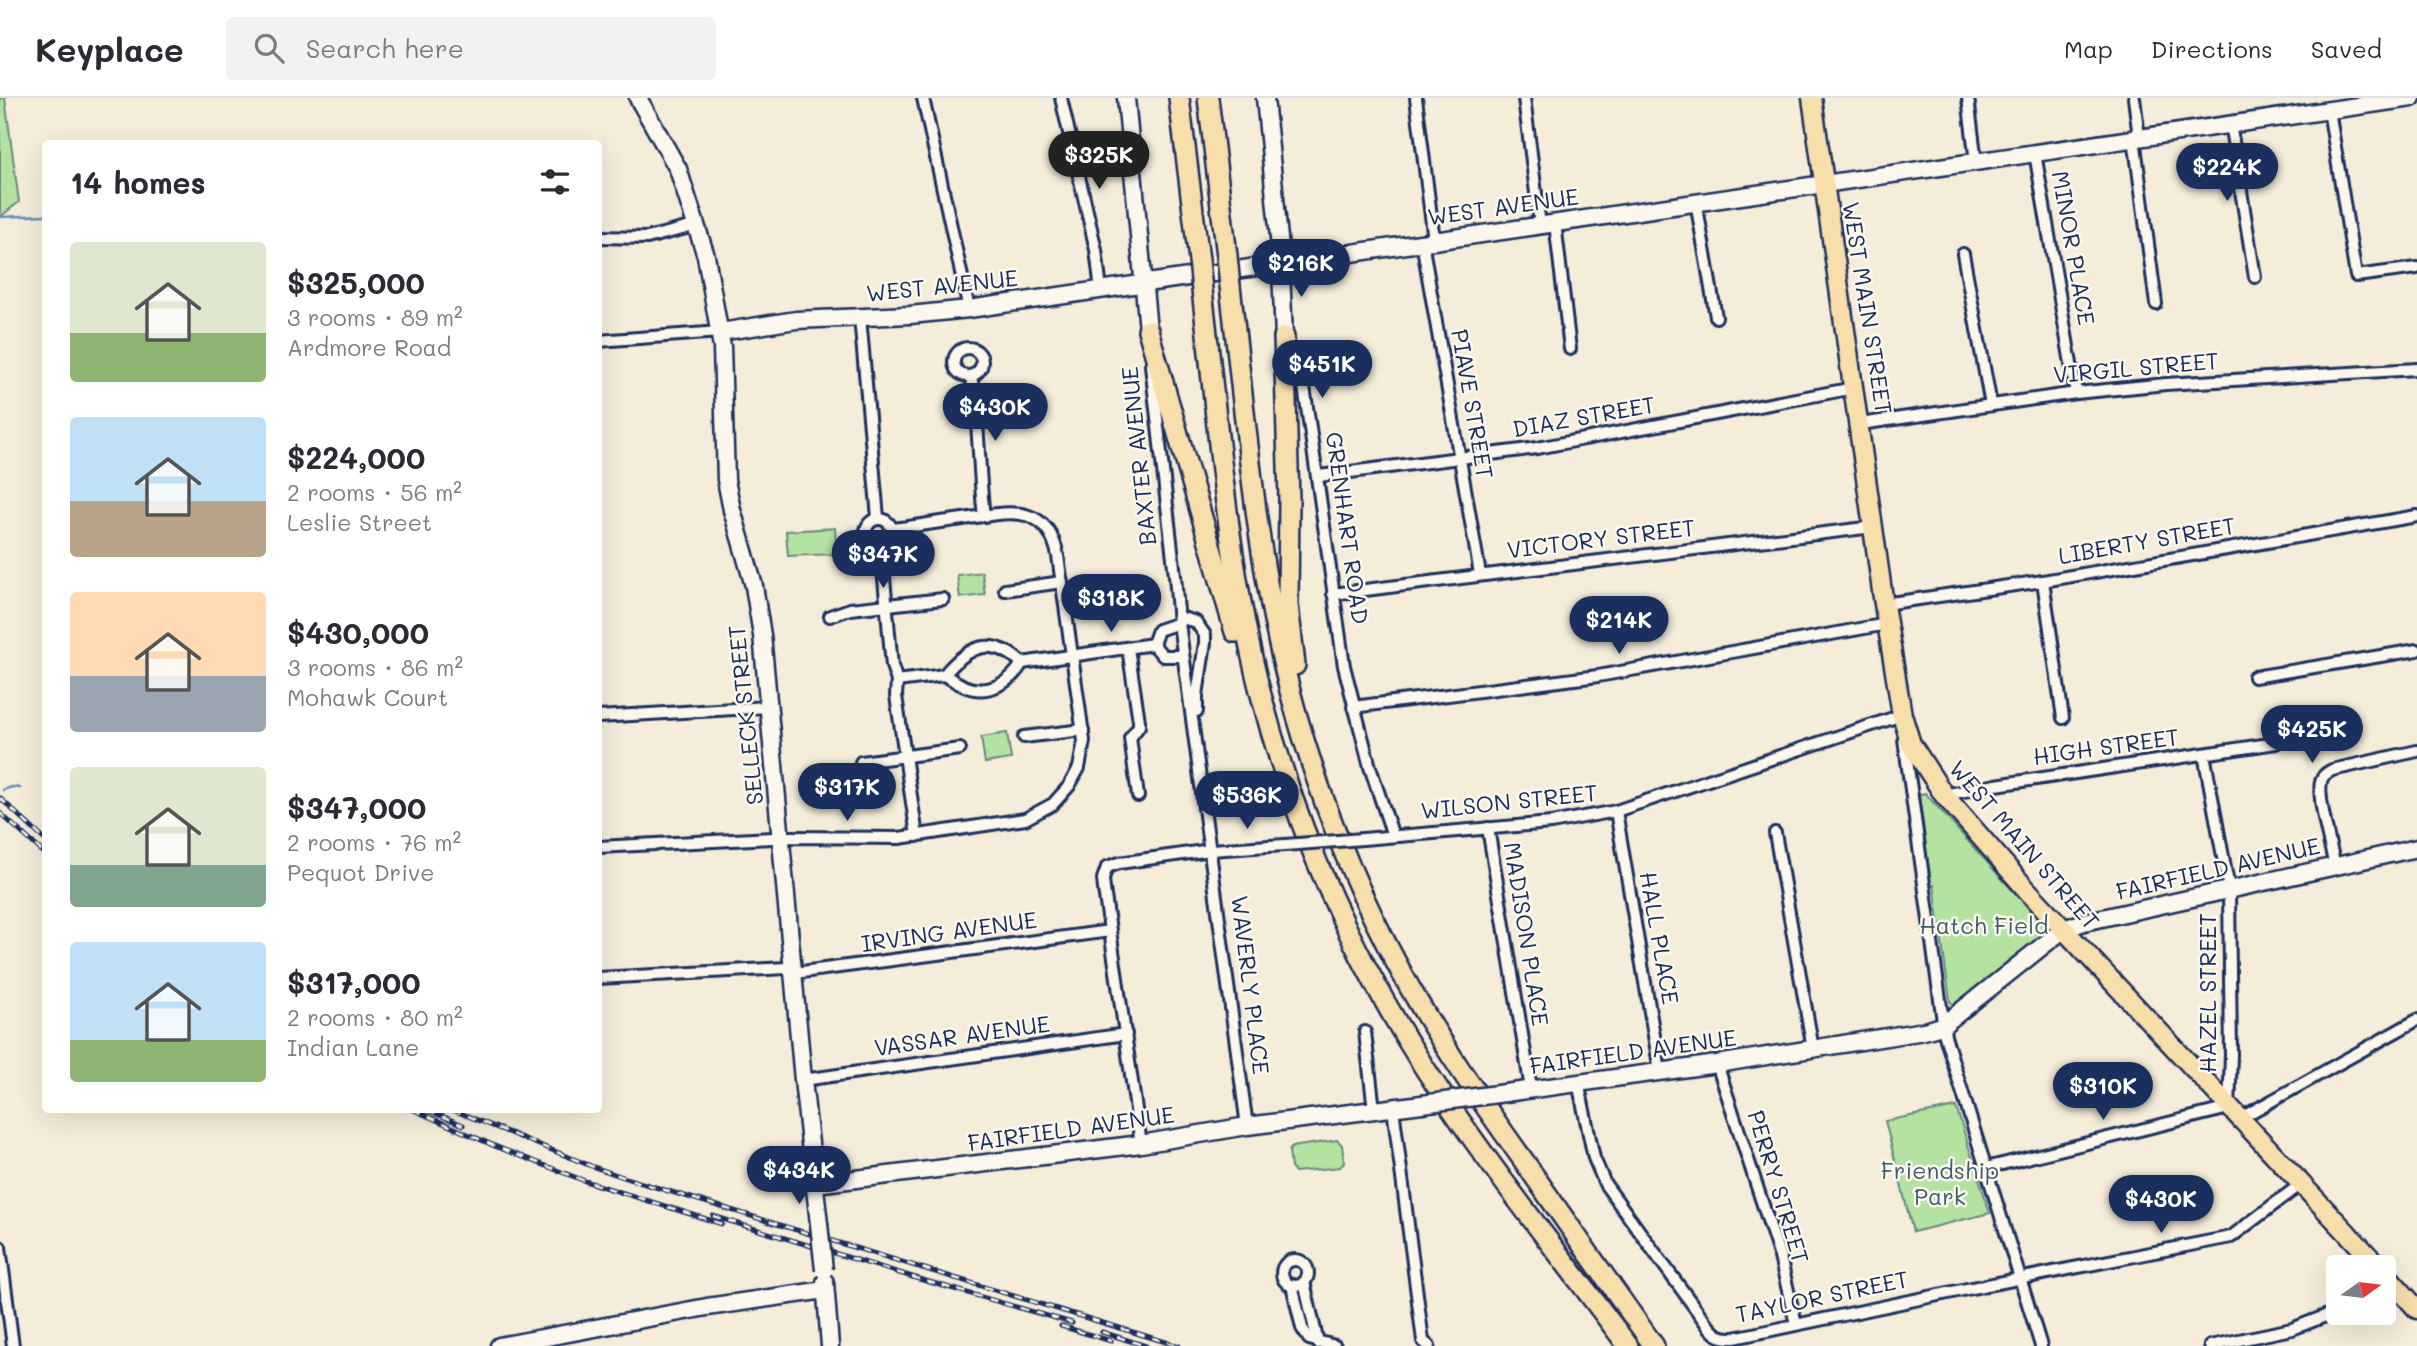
<!DOCTYPE html>
<meta charset="utf-8">
<style>
body{margin:0;font-family:Mali,sans-serif;background:#f2f2f3;color:#2b2b33;height:100vh;display:flex;flex-direction:column;font-size:26px;white-space:nowrap}
*{box-sizing:border-box;margin:0}
p{font-size:23px;color:#7c7c81}
.icon{flex:none;width:38px;height:38px;fill:none;stroke:currentColor;stroke-width:2;stroke-linecap:round;stroke-linejoin:round}
.map{position:relative;flex:1;overflow:hidden}
.details{position:absolute;left:42px;top:42px;width:560px;height:973px;display:flex;flex-direction:column;background:#fff;border-radius:7px;box-shadow:0 7px 28px #0002}
.details>*{flex:none}
.needle{width:46px;rotate:76deg}
.controls{position:absolute;left:2326px;top:1157px;display:grid;gap:14px}
.controls a{display:grid;place-items:center;width:70px;height:70px;border-radius:7px;background:#fff;box-shadow:0 7px 28px #0002;font-size:35px}
.price{position:absolute;translate:-50% -60px;padding:0 16px;border-radius:24px;background:#1b2f5e;color:#fff;font-size:23px;line-height:46px;filter:drop-shadow(0 2px 4px #0008)}
.price::after{content:'';position:absolute;left:50%;top:42px;width:21px;height:16px;margin-left:-10px;background:inherit;clip-path:polygon(0 0,100% 0,50% 100%)}
.price.active{background:#222;color:#fff}
ul{padding:0;list-style:none}
li{display:flex;align-items:center;gap:21px;height:175px;padding:0 28px}
li span{display:grid;place-items:center;flex:none;width:196px;height:140px;border-radius:7px;color:#555}
li>.icon{margin-inline-start:auto}
span .icon{width:84px;height:84px;fill:#fffc;stroke-width:1}
li b{font-size:30px}
h2{display:flex;justify-content:space-between;align-items:center;height:84px;padding:0 28px;font-size:30px}
header{display:flex;align-items:center;gap:42px;box-sizing:border-box;height:98px;padding:0 35px;background:#fff;border-bottom:2px solid #e1e1e2}
header strong{font-size:33px}
nav{display:flex;gap:38px;margin-inline-start:auto;font-size:24px}
.search{width:490px;height:63px;background:#f2f2f3;display:flex;align-items:center;gap:18px;box-sizing:border-box;padding:0 24px;border-radius:7px;color:#7c7c81;font-size:26px}
.map>svg:first-child{display:block}
.green{fill:#b3e2a1;stroke:#678880;stroke-width:2}
.lines{fill:none;stroke-linecap:round;stroke-linejoin:round}
.stream{stroke:#688fbb;stroke-width:2.5}
.street-casing{stroke:#1b2f5e;stroke-width:16}
.secondary-casing{stroke:#1b2f5e;stroke-width:21}
.primary-casing{stroke:#1b2f5e;stroke-width:23}
.highway-casing{stroke:#1b2f5e;stroke-width:24}
.street{stroke:#fbf7ec;stroke-width:10}
.secondary{stroke:#fbf7ec;stroke-width:16}
.primary{stroke:#f8deab;stroke-width:18}
.highway{stroke:#f8deab;stroke-width:19}
.rail-casing{stroke:#1b2f5e;stroke-width:5}
.rail{stroke:#fbf7ec;stroke-width:2.5;stroke-dasharray:8;stroke-linecap:butt}
.street-bridge-casing{stroke:#1b2f5e;stroke-width:16;stroke-linecap:butt}
.secondary-bridge-casing{stroke:#1b2f5e;stroke-width:21;stroke-linecap:butt}
.highway-bridge-casing{stroke:#1b2f5e;stroke-width:24;stroke-linecap:butt}
.street-bridge{stroke:#fbf7ec;stroke-width:10}
.secondary-bridge{stroke:#fbf7ec;stroke-width:16}
.highway-bridge{stroke:#f8deab;stroke-width:19}
.labels{text-anchor:middle;stroke-width:5;stroke-linejoin:round;paint-order:stroke}
.street-label{font-size:23px;fill:#1b2f5e;stroke:#fbf7ec}
.park-label{font-size:23px;fill:#415c6f;stroke:#fbf7ec}
</style>
<header>
<strong>Keyplace</strong>
<div class="search"><svg class="icon" aria-label="search" viewBox="0 0 24 24"><circle cx="10" cy="10" r="6"/><path d="M15 15l6 6"/></svg>Search here</div>
<nav><a>Map</a><a>Directions</a><a>Saved</a></nav>
</header>
<div class="map">
<svg width="2417" height="1248" viewBox="0 0 2417 1248">
<rect width="100%" height="100%" fill="#f5edda"/>
<filter id="ink" filterUnits="userSpaceOnUse"><feTurbulence type="fractalNoise" baseFrequency=".0143" numOctaves="2"/><feDisplacementMap in="SourceGraphic" scale="14" xChannelSelector="R" yChannelSelector="G"/><feConvolveMatrix kernelMatrix="1 2 1 2 8 2 1 2 1" color-interpolation-filters="sRGB"/></filter>
<g filter="url(#ink)">
<g class="green">
<polygon points="0,0 5,0 19,104 0,119"/>
<polygon points="835,430 837,456 788,458 786,433"/>
<polygon points="982,474 985,497 960,500 957,477"/>
<polygon points="1007,635 1011,661 985,665 981,639"/>
<polygon points="1925,695 2046,830 2042,833 2046,837 1955,910 1950,903 1934,787 1931,787 1919,697"/>
<polygon points="1956,1009 1990,1115 1913,1134 1885,1023"/>
<polygon points="1337,1042 1342,1047 1344,1064 1340,1069 1295,1074 1291,1070 1289,1053 1292,1049"/>
</g>
<g class="lines">
<g class="stream">
<polyline points="0,119 46,117"/>
<polyline points="3,692 12,689 20,690"/>
</g>
<defs>
<g id="street">
<polyline points="923,0 969,211"/>
<polyline points="1061,0 1096,152 1101,192"/>
<polyline points="1416,0 1434,142"/>
<polyline points="1524,0 1540,127"/>
<polyline points="1968,0 1976,64"/>
<polyline points="2134,0 2139,39"/>
<polyline points="2329,12 2356,178 2417,170"/>
<polyline points="2230,25 2255,179"/>
<polyline points="2134,40 2156,206"/>
<polyline points="2035,55 2076,295"/>
<polyline points="1696,104 1716,219"/>
<polyline points="1555,125 1570,251"/>
<polyline points="598,139 647,140 698,127"/>
<polyline points="1422,144 1480,476"/>
<polyline points="1963,156 1991,307"/>
<polyline points="860,219 878,420"/>
<polyline points="598,243 720,234"/>
<polyline points="1288,247 1302,274 1344,568 1370,669 1393,738"/>
<circle cx="968" cy="264" r="14"/>
<polyline points="1151,267 1175,478 1179,525 1247,1028"/>
<path d="M971 278C980 325 978 371 984 418"/>
<polyline points="1860,326 2076,295 2166,286 2417,271"/>
<polyline points="1319,378 1537,350 1854,290"/>
<circle cx="879" cy="434" r="13"/>
<polyline points="881,447 892,568 897,583 896,598 917,738"/>
<polyline points="2043,483 2063,620"/>
<polyline points="1005,492 1062,484"/>
<polyline points="1333,496 1873,429"/>
<polyline points="1884,506 2043,483 2417,418"/>
<polyline points="830,518 850,511 943,501"/>
<polyline points="1179,519 1196,524 1205,537 1205,545 1197,597 1197,613"/>
<polyline points="1179,525 1158,532 1153,546 1163,558 1183,558"/>
<polyline points="1128,550 1139,623 1139,628 1130,640 1138,698"/>
<polyline points="1022,565 1153,546"/>
<path d="M944 577C968 548 991 537 1022 565"/>
<path d="M944 577C950 580 957 585 964 588 987 598 1011 585 1022 565"/>
<polyline points="2254,579 2417,552"/>
<polyline points="897,583 944,577"/>
<polyline points="1353,609 1598,578 1887,526"/>
<polyline points="598,619 768,609"/>
<polyline points="1024,639 1083,632"/>
<polyline points="1904,641 1945,938 2041,1248"/>
<polyline points="861,664 960,651"/>
<polyline points="1944,697 1996,687 2276,645"/>
<polyline points="1616,713 1660,973"/>
<polyline points="1488,730 1531,991"/>
<polyline points="1775,735 1813,951"/>
<polyline points="1363,741 1551,725 1616,713 1902,617 1902,622"/>
<path d="M598 749 791 739 899 740 1025 721 1053 706 1069 688 1079 670 1084 643 1058 458C1047 402 1005 415 963 421 939 424 916 428 893 431"/>
<path d="M2335 768C2331 750 2317 700 2321 684 2322 677 2327 675 2332 672L2417 653"/>
<polyline points="598,880 786,870 802,874 1110,833"/>
<polyline points="1365,934 1374,1012"/>
<polyline points="1717,966 1780,1159 1796,1226"/>
<polyline points="803,982 1126,936"/>
<path d="M1578 984 1594 1060 1605 1086 1706 1225C1714 1236 1720 1241 1734 1240L1967 1191 2231 1139 2301 1086"/>
<polyline points="1393,1010 1423,1243 1429,1248"/>
<polyline points="2239,1021 2417,922"/>
<polyline points="1141,1046 1104,791 1103,781 1107,769 1119,765 1211,752 1285,747"/>
<polyline points="1986,1070 2229,1010 2231,957 2229,791 2204,656"/>
<polyline points="0,1149 13,1248"/>
<circle cx="1295" cy="1175" r="13"/>
<polyline points="1304,1184 1318,1245"/>
<polyline points="1292,1187 1302,1230 1309,1241 1335,1248"/>
<polyline points="2210,1248 2292,1231 2338,1213"/>
</g>
<g id="secondary">
<polyline points="638,0 678,71 706,158 722,249 726,382 732,412 754,488 762,537 803,982 819,1126"/>
<polyline points="1126,0 1148,232"/>
<polyline points="1265,0 1280,150 1284,239"/>
<polyline points="720,234 796,222 910,217 969,211 2412,0"/>
<polyline points="1505,995 1717,966 1924,933 1942,928 2064,831 2084,824 2417,750"/>
<polyline points="815,1086 1141,1046 1247,1028 1422,1006"/>
<polyline points="825,1184 830,1248"/>
<polyline points="499,1248 707,1209 825,1192"/>
</g>
<g id="primary">
<polyline points="1812,0 1883,500 1902,617 1911,646 1944,697 2027,792 2379,1169"/>
<polyline points="2384,1174 2417,1211"/>
</g>
<g id="highway">
<polyline points="1179,0 1199,162"/>
<polyline points="1208,0 1227,158"/>
<path d="M1230 188C1247 331 1257 477 1296 615 1321 703 1355 789 1399 870 1436 939 1481 1003 1526 1066 1568 1127 1611 1187 1654 1248"/>
<path d="M1202 192C1218 327 1227 465 1261 597 1293 719 1343 837 1409 945 1474 1051 1554 1148 1628 1248"/>
<polyline points="1148,232 1235,534"/>
<polyline points="1284,239 1289,401 1288,507 1295,567"/>
</g>
</defs>
<use href="#street" class="street-casing"/>
<use href="#secondary" class="secondary-casing"/>
<use href="#primary" class="primary-casing"/>
<use href="#highway" class="highway-casing"/>
<use href="#street" class="street"/>
<use href="#secondary" class="secondary"/>
<use href="#primary" class="primary"/>
<use href="#highway" class="highway"/>
<defs>
<g id="rail">
<polyline points="0,700 46,743"/>
<polyline points="0,715 46,757"/>
<polyline points="414,1012 497,1049 585,1083 722,1126"/>
<polyline points="428,1012 463,1027"/>
<polyline points="453,1012 591,1068 632,1082 1179,1248"/>
<polyline points="713,1118 919,1181 1072,1225"/>
<polyline points="1061,1228 1111,1243"/>
<polyline points="1102,1234 1146,1248"/>
</g>
</defs>
<use href="#rail" class="rail-casing"/>
<use href="#rail" class="rail"/>
<defs>
<polyline id="street-bridge" points="1285,747 1363,741"/>
<g id="secondary-bridge">
<polyline points="1422,1006 1505,995"/>
<polyline points="819,1126 824,1172"/>
</g>
<g id="highway-bridge">
<polyline points="1227,158 1230,188"/>
<polyline points="1199,162 1202,192"/>
</g>
</defs>
<use href="#street-bridge" class="street-bridge-casing"/>
<use href="#secondary-bridge" class="secondary-bridge-casing"/>
<use href="#highway-bridge" class="highway-bridge-casing"/>
<use href="#street-bridge" class="street-bridge"/>
<use href="#secondary-bridge" class="secondary-bridge"/>
<use href="#highway-bridge" class="highway-bridge"/>
</g>
</g>
<g class="labels">
<g class="street-label">
<text transform="translate(1503 109) rotate(-8)" y="8">WEST AVENUE</text>
<text transform="translate(2073 150) rotate(80)" y="8">MINOR PLACE</text>
<text transform="translate(942 188) rotate(-6)" y="8">WEST AVENUE</text>
<text transform="translate(1867 210) rotate(81)" y="8">WEST MAIN STREET</text>
<text transform="translate(2136 270) rotate(-5)" y="8">VIRGIL STREET</text>
<text transform="translate(1472 306) rotate(80)" y="8">PIAVE STREET</text>
<text transform="translate(1584 319) rotate(-10)" y="8">DIAZ STREET</text>
<text transform="translate(1139 358) rotate(-96)" y="8">BAXTER AVENUE</text>
<text transform="translate(1347 430) rotate(82)" y="8">GRENHART ROAD</text>
<text transform="translate(1601 441) rotate(-7)" y="8">VICTORY STREET</text>
<text transform="translate(2147 443) rotate(-10)" y="8">LIBERTY STREET</text>
<text transform="translate(746 617) rotate(-96)" y="8">SELLECK STREET</text>
<text transform="translate(2106 649) rotate(-8)" y="8">HIGH STREET</text>
<text transform="translate(1509 704) rotate(-6)" y="8">WILSON STREET</text>
<text transform="translate(2024 747) rotate(49)" y="8">WEST MAIN STREET</text>
<text transform="translate(2218 771) rotate(-13)" y="8">FAIRFIELD AVENUE</text>
<text transform="translate(949 834) rotate(-8)" y="8">IRVING AVENUE</text>
<text transform="translate(1526 836) rotate(81)" y="8">MADISON PLACE</text>
<text transform="translate(1659 840) rotate(80)" y="8">HALL PLACE</text>
<text transform="translate(1250 887) rotate(83)" y="8">WAVERLY PLACE</text>
<text transform="translate(2208 895) rotate(-90)" y="8">HAZEL STREET</text>
<text transform="translate(962 938) rotate(-8)" y="8">VASSAR AVENUE</text>
<text transform="translate(1633 954) rotate(-8)" y="8">FAIRFIELD AVENUE</text>
<text transform="translate(1071 1031) rotate(-8)" y="8">FAIRFIELD AVENUE</text>
<text transform="translate(1778 1089) rotate(73)" y="8">PERRY STREET</text>
<text transform="translate(1822 1199) rotate(-12)" y="8">TAYLOR STREET</text>
</g>
<g class="park-label">
<text x="1984" y="836">Hatch Field</text>
<text x="1940" y="1081">Friendship<tspan x="1940" dy="26">Park</tspan></text>
</g>
</g>
</svg>
<div class="controls">
<a><svg class="needle" viewBox="-14 -14 28 28"><path d="M0-13l5 13h-10z" fill="#e53935"/><path d="M0 13l5-13h-10z" fill="#7c7c81"/></svg></a>
</div>
<b class="price active" style="left:1099px;top:93px">$325K</b>
<b class="price" style="left:2227px;top:105px">$224K</b>
<b class="price" style="left:1301px;top:201px">$216K</b>
<b class="price" style="left:1322px;top:302px">$451K</b>
<b class="price" style="left:995px;top:345px">$430K</b>
<b class="price" style="left:883px;top:492px">$347K</b>
<b class="price" style="left:1111px;top:536px">$318K</b>
<b class="price" style="left:1619px;top:558px">$214K</b>
<b class="price" style="left:2312px;top:667px">$425K</b>
<b class="price" style="left:847px;top:725px">$317K</b>
<b class="price" style="left:1247px;top:733px">$536K</b>
<b class="price" style="left:2103px;top:1024px">$310K</b>
<b class="price" style="left:799px;top:1108px">$434K</b>
<b class="price" style="left:2161px;top:1137px">$430K</b>
<section class="details">
<h2>14 homes<svg class="icon" aria-label="filters" viewBox="0 0 24 24"><path d="M4 7h16M4 17h16"/><circle cx="9" cy="7" r="2"/><circle cx="15" cy="17" r="2"/></svg></h2>
<ul>
<li><span style="background:linear-gradient(#dfe7d0 65%,#8fb573 0)"><svg class="icon" aria-label="home" viewBox="0 0 24 24"><path d="M3 11l9-7 9 7M6 9v11h12V9"/></svg></span><div><b>$325,000</b><p>3 rooms · 89 m²</p><p>Ardmore Road</p></div></li>
<li><span style="background:linear-gradient(#bfe0f5 60%,#b9a48a 0)"><svg class="icon" aria-label="home" viewBox="0 0 24 24"><path d="M3 11l9-7 9 7M6 9v11h12V9"/></svg></span><div><b>$224,000</b><p>2 rooms · 56 m²</p><p>Leslie Street</p></div></li>
<li><span style="background:linear-gradient(#ffd9b3 60%,#9aa5b1 0)"><svg class="icon" aria-label="home" viewBox="0 0 24 24"><path d="M3 11l9-7 9 7M6 9v11h12V9"/></svg></span><div><b>$430,000</b><p>3 rooms · 86 m²</p><p>Mohawk Court</p></div></li>
<li><span style="background:linear-gradient(#dfe7d0 70%,#7fa58c 0)"><svg class="icon" aria-label="home" viewBox="0 0 24 24"><path d="M3 11l9-7 9 7M6 9v11h12V9"/></svg></span><div><b>$347,000</b><p>2 rooms · 76 m²</p><p>Pequot Drive</p></div></li>
<li><span style="background:linear-gradient(#bfe0f5 70%,#8fb573 0)"><svg class="icon" aria-label="home" viewBox="0 0 24 24"><path d="M3 11l9-7 9 7M6 9v11h12V9"/></svg></span><div><b>$317,000</b><p>2 rooms · 80 m²</p><p>Indian Lane</p></div></li>
</ul>
</section>
</div>
